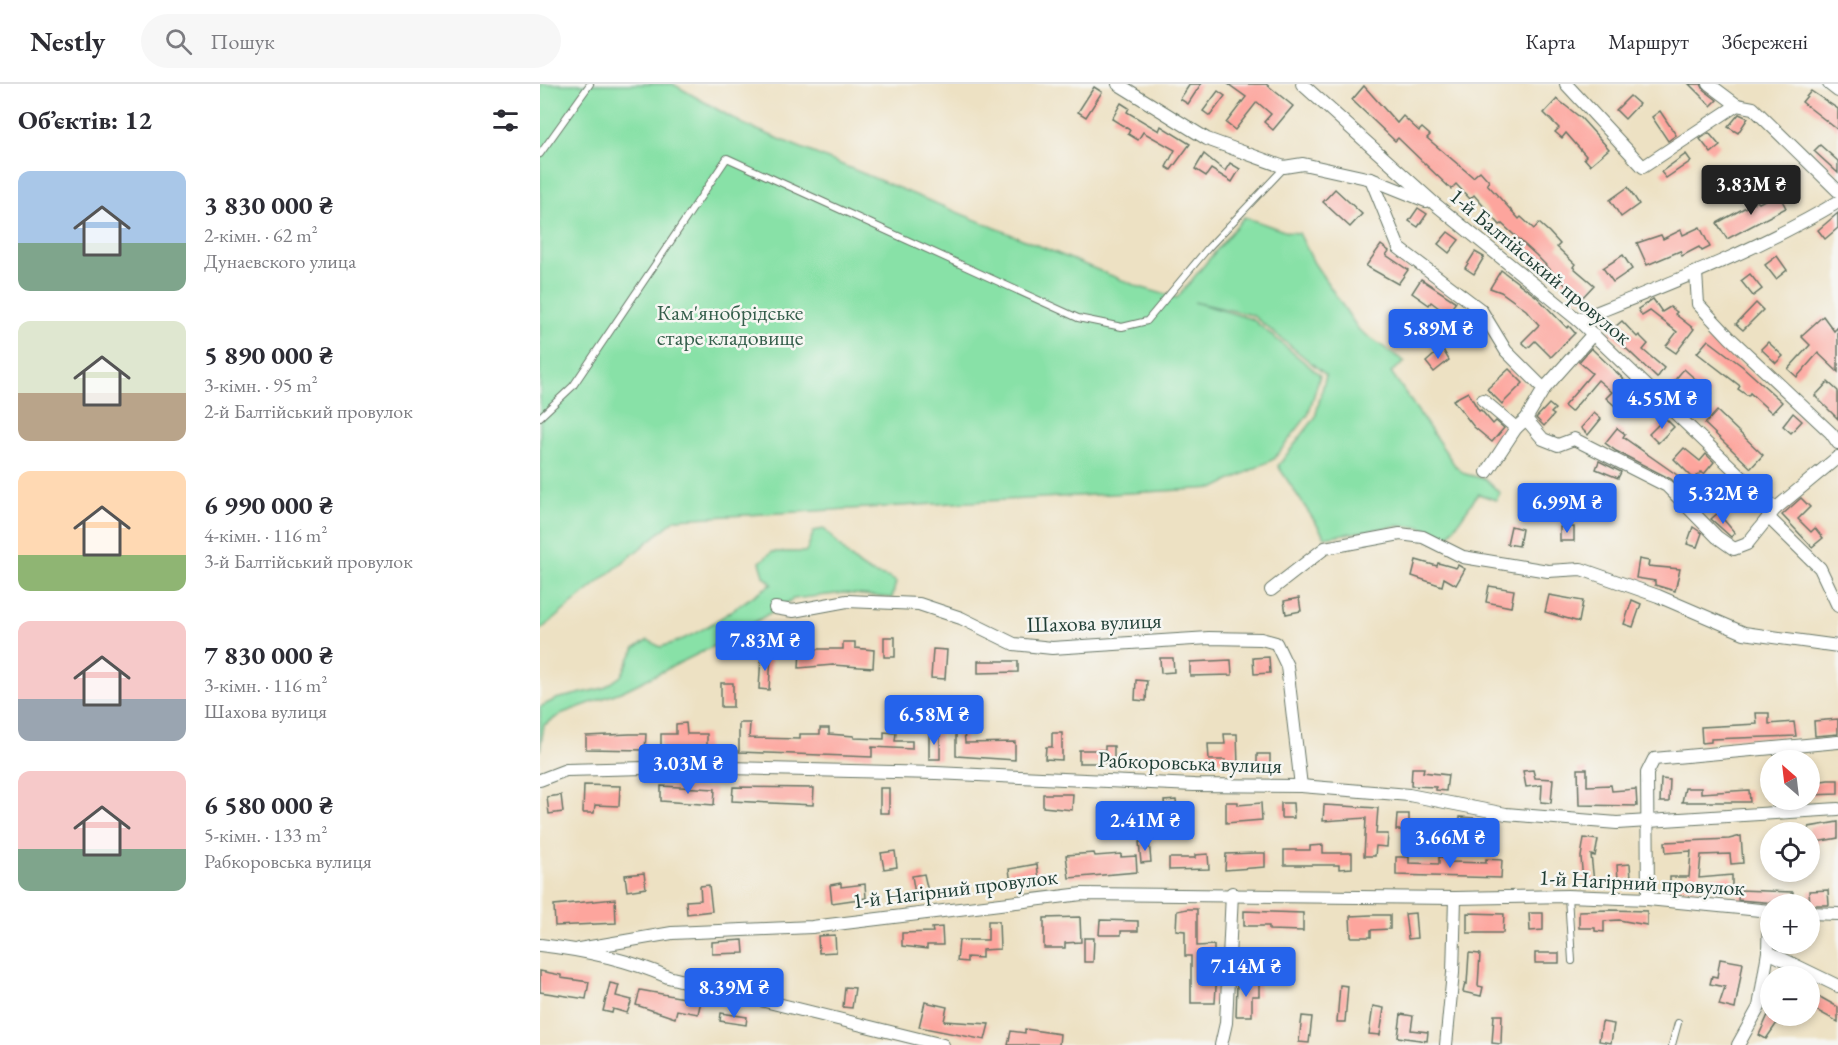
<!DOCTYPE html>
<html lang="uk">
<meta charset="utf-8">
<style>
body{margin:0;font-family:"EB Garamond",serif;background:#f7f7f7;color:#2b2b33;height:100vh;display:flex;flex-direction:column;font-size:22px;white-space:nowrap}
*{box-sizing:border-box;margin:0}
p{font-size:20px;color:#7c7c81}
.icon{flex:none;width:33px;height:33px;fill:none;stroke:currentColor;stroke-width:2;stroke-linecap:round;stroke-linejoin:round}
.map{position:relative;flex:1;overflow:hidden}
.sheet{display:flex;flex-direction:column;background:#fff;width:540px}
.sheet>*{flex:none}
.needle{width:39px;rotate:332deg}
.controls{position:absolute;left:1220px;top:666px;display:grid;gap:12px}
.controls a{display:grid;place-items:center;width:60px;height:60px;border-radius:50%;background:#fff;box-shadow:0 3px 9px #0003;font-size:30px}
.price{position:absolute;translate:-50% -51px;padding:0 14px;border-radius:6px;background:#2563eb;color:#fff;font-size:20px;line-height:39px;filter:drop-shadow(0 2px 3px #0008)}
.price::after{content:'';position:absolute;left:50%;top:36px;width:18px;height:14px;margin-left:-9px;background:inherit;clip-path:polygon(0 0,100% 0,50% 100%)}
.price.current{background:#222;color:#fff}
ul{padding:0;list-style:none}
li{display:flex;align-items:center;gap:18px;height:150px;padding:0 18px}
li span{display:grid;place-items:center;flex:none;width:168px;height:120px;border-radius:12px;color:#555}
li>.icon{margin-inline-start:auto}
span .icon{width:72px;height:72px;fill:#fffc;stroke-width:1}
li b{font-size:26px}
h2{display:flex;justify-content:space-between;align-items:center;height:72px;padding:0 18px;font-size:26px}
header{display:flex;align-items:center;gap:36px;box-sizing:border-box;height:84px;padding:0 30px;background:#fff;border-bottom:2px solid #e1e1e2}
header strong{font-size:28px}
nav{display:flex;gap:33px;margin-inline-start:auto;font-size:21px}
.search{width:420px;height:54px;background:#f7f7f7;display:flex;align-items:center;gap:15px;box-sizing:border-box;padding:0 21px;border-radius:33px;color:#7c7c81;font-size:22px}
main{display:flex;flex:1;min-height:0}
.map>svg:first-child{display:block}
.green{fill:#88e1a7;stroke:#548f6e;stroke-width:1.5}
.building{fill:#fda59d}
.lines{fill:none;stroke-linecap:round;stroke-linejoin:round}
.lane-casing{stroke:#677666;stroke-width:8}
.street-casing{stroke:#677666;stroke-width:14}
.lane{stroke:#fff;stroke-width:6}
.street{stroke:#fff;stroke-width:12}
.labels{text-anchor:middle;stroke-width:5;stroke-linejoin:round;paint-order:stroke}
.street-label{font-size:22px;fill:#1f3d34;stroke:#f6f6f2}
.park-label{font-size:22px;fill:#345e4b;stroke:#f6f6f2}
</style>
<header>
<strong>Nestly</strong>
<div class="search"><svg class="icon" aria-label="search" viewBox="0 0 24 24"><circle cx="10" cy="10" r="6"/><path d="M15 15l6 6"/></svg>Пошук</div>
<nav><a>Карта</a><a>Маршрут</a><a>Збережені</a></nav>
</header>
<main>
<section class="sheet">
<h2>Об’єктів: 12<svg class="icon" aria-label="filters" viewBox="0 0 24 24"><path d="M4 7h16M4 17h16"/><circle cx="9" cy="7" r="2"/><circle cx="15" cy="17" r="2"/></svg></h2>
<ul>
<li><span style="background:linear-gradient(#a9c7e8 60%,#7fa58c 0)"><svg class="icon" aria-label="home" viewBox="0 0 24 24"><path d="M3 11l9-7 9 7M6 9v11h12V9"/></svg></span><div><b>3 830 000 ₴</b><p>2-кімн. · 62 m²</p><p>Дунаевского улица</p></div></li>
<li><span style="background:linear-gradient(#dfe7d0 60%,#b9a48a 0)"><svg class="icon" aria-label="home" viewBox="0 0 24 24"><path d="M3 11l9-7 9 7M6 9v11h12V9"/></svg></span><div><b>5 890 000 ₴</b><p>3-кімн. · 95 m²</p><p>2-й Балтійський провулок</p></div></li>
<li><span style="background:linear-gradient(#ffd9b3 70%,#8fb573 0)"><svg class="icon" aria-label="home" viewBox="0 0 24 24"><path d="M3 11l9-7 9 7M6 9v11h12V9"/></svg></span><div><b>6 990 000 ₴</b><p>4-кімн. · 116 m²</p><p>3-й Балтійський провулок</p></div></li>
<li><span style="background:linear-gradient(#f6c9c9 65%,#9aa5b1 0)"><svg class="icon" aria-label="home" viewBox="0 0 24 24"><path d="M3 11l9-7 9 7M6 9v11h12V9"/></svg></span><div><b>7 830 000 ₴</b><p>3-кімн. · 116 m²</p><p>Шахова вулиця</p></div></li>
<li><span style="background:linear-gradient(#f6c9c9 65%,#7fa58c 0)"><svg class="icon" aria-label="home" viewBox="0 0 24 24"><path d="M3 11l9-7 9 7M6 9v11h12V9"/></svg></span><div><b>6 580 000 ₴</b><p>5-кімн. · 133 m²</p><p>Рабкоровська вулиця</p></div></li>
</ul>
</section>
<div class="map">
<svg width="1298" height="961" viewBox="0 0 1298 961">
<rect width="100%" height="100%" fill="#f6f6f2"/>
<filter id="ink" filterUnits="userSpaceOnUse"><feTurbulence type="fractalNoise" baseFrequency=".0167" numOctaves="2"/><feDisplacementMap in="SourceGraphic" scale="12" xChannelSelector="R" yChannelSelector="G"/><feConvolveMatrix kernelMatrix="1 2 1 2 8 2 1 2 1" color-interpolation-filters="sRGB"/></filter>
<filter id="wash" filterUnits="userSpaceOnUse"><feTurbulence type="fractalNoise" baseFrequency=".008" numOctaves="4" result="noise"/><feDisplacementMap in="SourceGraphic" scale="24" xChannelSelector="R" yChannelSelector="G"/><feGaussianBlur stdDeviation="1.35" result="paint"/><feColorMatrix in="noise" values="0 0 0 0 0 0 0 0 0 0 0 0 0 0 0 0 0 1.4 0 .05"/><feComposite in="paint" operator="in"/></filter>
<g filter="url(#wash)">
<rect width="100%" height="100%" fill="#ede1c3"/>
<g class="green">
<polygon points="0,0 133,0 203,40 599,203 637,214 704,133 747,148 759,149 774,179 819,246 865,278 851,288 916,383 925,390 945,395 960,409 956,416 938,410 908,453 880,443 858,442 785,453 738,382 775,334 786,291 712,231 654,218 712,235 780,291 768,331 734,375 675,404 136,435 0,546"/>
<path d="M284 445C299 460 312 479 330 488 340 493 347 490 356 498L352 514 304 509 253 515 184 557 83 607 23 629 4 641 0 667V623L16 615 64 604 81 592 95 564 108 556 120 563C163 552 195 522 232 500L224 492 220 478 232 468H266L274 447Z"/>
</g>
<g id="blocks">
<g class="building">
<polygon points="650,0 661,0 648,20 640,15"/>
<polygon points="688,0 726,0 753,22 733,46 724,38 731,30 717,18 695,46 686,39 706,13"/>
<polygon points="1149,0 1161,0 1164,6 1177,16 1171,22"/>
<polygon points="824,2 857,39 863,32 879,47 882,44 890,51 887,54 933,93 940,87 949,97 947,100 979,135 981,133 994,145 999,139 1009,148 1020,160 1017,163 1035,180 1033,183 1054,201 1040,216 996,171 962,140 960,141 934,111 930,115 916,100 911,105 858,54 855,57 812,16"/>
<polygon points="554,3 562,8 546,33 538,28"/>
<polygon points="678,7 685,12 670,32 663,27"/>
<polygon points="1271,7 1298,25 1298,46 1262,18"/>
<polygon points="1090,12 1099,20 1085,35 1076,26"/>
<polygon points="1017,15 1041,34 1069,65 1050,81 1044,74 1046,72 1026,49 1022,54 1015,48 1019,44 1004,29"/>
<polygon points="581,19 589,24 587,28 619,47 621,42 650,60 631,86 626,83 635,66 603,48 598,56 588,50 590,46 572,35"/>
<polygon points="1120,27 1136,51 1128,57 1112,33"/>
<polygon points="1199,30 1208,34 1198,49 1188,43"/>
<polygon points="1169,49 1180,62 1171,69 1160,55"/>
<polygon points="1280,61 1298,77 1298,89 1274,67"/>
<polygon points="664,70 685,87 690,79 700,85 692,98 671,85 666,92 655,85"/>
<polygon points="1146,70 1151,77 1126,94 1121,88"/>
<polygon points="1088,103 1099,120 1081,133 1070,116"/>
<polygon points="795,105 822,130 810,143 783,118"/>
<polygon points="1238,109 1246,124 1187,155 1177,139 1217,117 1219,119"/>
<polygon points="878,124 887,130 878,143 869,137"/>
<polygon points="1298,129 1298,144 1285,155 1278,146"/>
<polygon points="1160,143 1170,163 1162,167 1159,163 1142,172 1140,167 1107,181 1097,159 1121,151 1123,155 1141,146 1143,151"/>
<polygon points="908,148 919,156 909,169 898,160"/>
<polygon points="841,161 849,167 846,171 868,186 858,200 826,182"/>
<polygon points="935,168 944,173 934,190 925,184"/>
<polygon points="1083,171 1092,185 1073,198 1063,184"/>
<polygon points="1237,172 1247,186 1236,195 1225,181"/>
<polygon points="961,186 997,213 1027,244 1029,242 1035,249 1011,273 995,257 988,264 982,258 999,241 986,226 961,208 950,204"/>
<polygon points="1210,190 1222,205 1213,212 1201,197"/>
<polygon points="881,195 916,218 907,230 891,218 889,221 872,209"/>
<polygon points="1113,215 1122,228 1130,223 1137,228 1135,230 1154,245 1136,269 1126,262 1137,248 1110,227 1102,232 1098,225"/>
<polygon points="1216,219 1223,226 1203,246 1196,240"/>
<polygon points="913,228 930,240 935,234 941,242 929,255 917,244 915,247 905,241"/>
<polygon points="1283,232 1294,247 1298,243 1298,288 1278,269 1257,293 1248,285 1270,261 1261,252"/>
<polygon points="1082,237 1097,253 1099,251 1108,260 1103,266 1124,284 1117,294 1069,248"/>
<polygon points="1168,256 1202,282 1242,318 1232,329 1210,309 1208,312 1198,305 1200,302 1157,269"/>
<polygon points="1228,258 1243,272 1236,279 1221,265"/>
<polygon points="902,264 909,276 894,288 886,278"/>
<polygon points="1051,264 1092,303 1075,322 1066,314 1072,308 1058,296 1031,328 1024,322 1052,289 1039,278"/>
<polygon points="969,285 983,299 962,320 947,305"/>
<polygon points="1144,285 1171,309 1153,328 1128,304"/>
<polygon points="1288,298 1298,307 1298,335 1275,312"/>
<polygon points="928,308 939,327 941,326 953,340 956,337 964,344 952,358 934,343 913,316"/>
<polygon points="1009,320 1015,325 1011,329 1014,331 1004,342 996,334"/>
<polygon points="1177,327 1223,371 1211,384 1165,340"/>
<polygon points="1054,329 1061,335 1048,351 1041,344"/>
<polygon points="1253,329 1262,337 1251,349 1243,342"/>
<polygon points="1125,334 1134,343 1118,359 1109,350"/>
<polygon points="1077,344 1085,350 1083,353 1150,400 1143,407 1131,395 1076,367 1065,359"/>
<polygon points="1144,364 1160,377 1166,370 1174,378 1164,390 1161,388 1154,395 1134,375"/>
<polygon points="1059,377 1081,388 1078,394 1056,385"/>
<polygon points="984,410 1010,413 1008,426 984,425"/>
<polygon points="1261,414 1270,423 1258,435 1271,448 1275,444 1283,454 1272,463 1242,431"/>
<polygon points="1178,429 1195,449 1191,453 1171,435"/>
<polygon points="971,442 982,445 979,462 967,460"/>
<rect x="1020" y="443" width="14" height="14"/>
<polygon points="1153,443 1162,449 1157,463 1147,460"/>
<polygon points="1099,475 1109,477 1108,482 1140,485 1135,507 1115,501 1115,497 1096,494"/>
<polygon points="876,476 897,482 898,479 916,484 918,481 925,485 916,501 904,494 902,502 872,492"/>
<polygon points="949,502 974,506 971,523 946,518"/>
<polygon points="1009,511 1043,517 1039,538 1005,528"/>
<polygon points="759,514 761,527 746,530 744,517"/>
<polygon points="1092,516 1101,520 1093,543 1084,540"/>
<rect x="344" y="553" width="11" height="20"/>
<polygon points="303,558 315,558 315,564 334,566 333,584 293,581 259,584 260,565 303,565"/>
<polygon points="393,565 407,566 405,595 391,594"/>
<polygon points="221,571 231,571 229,606 219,605"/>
<polygon points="729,573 730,589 714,590 713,574"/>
<polygon points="620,574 633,574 634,588 621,589"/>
<polygon points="691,576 692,591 650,592 650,578"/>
<polygon points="438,577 478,577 478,588 438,589"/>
<polygon points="596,596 607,597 606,617 595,616"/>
<rect x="181" y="599" width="12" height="24"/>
<polygon points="1216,629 1229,629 1229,640 1254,638 1256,652 1171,655 1171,658 1162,659 1161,643 1217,640"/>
<polygon points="1298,635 1298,650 1275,652 1274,637"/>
<polygon points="146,639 147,650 167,650 167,668 157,668 157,666 121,667 121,650 136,650 136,640"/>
<polygon points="199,639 210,639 209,654 260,655 260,650 280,650 280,644 289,644 289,650 314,652 314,654 344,655 344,648 356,649 355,657 372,657 372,665 332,663 332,673 199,668"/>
<polygon points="416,644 424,644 425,659 475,658 475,676 416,672"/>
<rect x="389" y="649" width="11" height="26"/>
<polygon points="512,649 522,649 522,676 505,675 506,663 512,663"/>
<polygon points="90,650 106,650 105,666 46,665 46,652"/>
<polygon points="684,650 697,650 698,682 685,683 685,676 669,676 668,660 685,660"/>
<polygon points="565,662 574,662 574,679 539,679 539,666 565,666"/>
<rect x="717" y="670" width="13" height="15"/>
<polygon points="872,684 884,684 883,688 908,691 906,707 896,706 896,703 871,702"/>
<polygon points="1038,685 1047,685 1047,702 1071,701 1072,707 1096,705 1097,722 1039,721"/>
<polygon points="993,686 995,694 1013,695 1011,719 1001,718 1002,701 986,703 983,687"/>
<polygon points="1121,695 1130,696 1129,718 1120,718"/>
<polygon points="1288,696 1298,696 1298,710 1269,711 1269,699"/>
<polygon points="44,701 80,702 79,722 55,721 54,729 43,729"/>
<polygon points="121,702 175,705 174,721 121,717"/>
<polygon points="193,703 274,704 273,721 192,717"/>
<rect x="340" y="704" width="9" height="25"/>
<polygon points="1145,704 1161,704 1161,709 1209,706 1210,718 1142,718"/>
<polygon points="503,710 533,710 532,726 503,723"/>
<polygon points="21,711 23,728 9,730 7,713"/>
<polygon points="636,716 638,737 611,738 609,726 625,724 624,717"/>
<polygon points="686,718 698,718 698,721 721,719 722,736 686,739"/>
<polygon points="741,719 753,719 754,734 741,734"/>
<polygon points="784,721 838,724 836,750 848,750 847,763 836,762 835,772 824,772 826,734 783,737"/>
<polygon points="857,730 869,730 869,746 856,746"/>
<polygon points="920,733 935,734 934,751 901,748 901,736 920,736"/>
<polygon points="1298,738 1298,754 1276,758 1278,768 1269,769 1269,743"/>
<polygon points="1201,752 1203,779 1191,780 1190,770 1161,771 1159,794 1192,791 1192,804 1130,803 1130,793 1149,793 1151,767 1126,769 1125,758 1189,755"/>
<polygon points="1044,754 1058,756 1055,772 1051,771 1054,798 1043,799 1041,773"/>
<polygon points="609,757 611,778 601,779 599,758"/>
<polygon points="783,761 783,769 812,769 812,784 799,785 799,781 744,781 744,766 770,766 770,762"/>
<polygon points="355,767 357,783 344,785 341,769"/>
<polygon points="554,769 555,772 581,770 581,773 596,772 597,788 529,794 526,771"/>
<polygon points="715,769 725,769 725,783 685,786 686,770"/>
<polygon points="668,770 669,785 629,786 629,774 655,774 655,771"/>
<polygon points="856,773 869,773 869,779 899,780 899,773 911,773 911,778 946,779 946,775 962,776 961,794 856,791"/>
<polygon points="497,780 499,797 471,800 469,785"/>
<polygon points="1090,780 1091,794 1078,795 1077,781"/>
<polygon points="104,789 106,804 87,807 85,791"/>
<polygon points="384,790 388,808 375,810 372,792"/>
<polygon points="301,799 301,803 325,800 326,814 292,819 290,801"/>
<polygon points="169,801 172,827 147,830 146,817 161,816 160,802"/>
<polygon points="1199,806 1253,808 1252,820 1198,816"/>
<polygon points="1288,806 1289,821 1270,821 1269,807"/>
<polygon points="75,815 76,839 15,842 14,821"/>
<polygon points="647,825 657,825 657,862 674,861 674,887 677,887 675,919 651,919 651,872 645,872 645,847 636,846 637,827"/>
<polygon points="1069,826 1107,827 1107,841 1079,836 1064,837 1064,848 1055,847 1055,844 1039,844 1039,827"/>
<polygon points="704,827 763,829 763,847 729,846 729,842 704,842"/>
<polygon points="875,829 877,854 868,855 865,830"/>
<polygon points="927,829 964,830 963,849 927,849"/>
<polygon points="989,829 1003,829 1003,846 990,847"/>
<polygon points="831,831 850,831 850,845 831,846 831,853 811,853 810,832"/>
<polygon points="540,833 541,858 525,859 525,864 504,864 504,834"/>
<polygon points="560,836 598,837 598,847 581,847 581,851 559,851"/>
<polygon points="448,837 459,837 460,865 442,866 442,874 427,873 427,878 417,877 419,856 448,856"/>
<polygon points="402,843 403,861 387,861 387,865 362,862 362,849 393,848 392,844"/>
<polygon points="295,851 296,868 279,869 278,852"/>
<polygon points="544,854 554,854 553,878 544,878"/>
<polygon points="203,856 204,869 172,870 172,858"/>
<polygon points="929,869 940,870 938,902 943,903 941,912 923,908 925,899 927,900"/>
<rect x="995" y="869" width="24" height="10"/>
<polygon points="1180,875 1203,879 1195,925 1179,921 1185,903 1170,900 1172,892 1177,893"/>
<polygon points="0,887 21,891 21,894 49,898 46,915 0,908"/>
<polygon points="70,899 79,901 76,912 92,916 87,929 73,925 72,929 63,927"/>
<polygon points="697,899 719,900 719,912 712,912 712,932 696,932"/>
<polygon points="800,901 808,902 805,938 797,938"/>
<polygon points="305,903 315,904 312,924 303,923"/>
<polygon points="100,906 161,917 158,930 137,926 135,934 96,921"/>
<polygon points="1280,913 1298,923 1298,938 1274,925"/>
<polygon points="385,918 407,923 404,937 449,940 445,956 379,943"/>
<polygon points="833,922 844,924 840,951 829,950"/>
<polygon points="181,929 207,933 206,941 180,937"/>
<polygon points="861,930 873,932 871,946 888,948 887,957 858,953"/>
<polygon points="954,931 962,931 961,960 952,959"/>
<polygon points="1228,931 1239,936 1226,955 1219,951"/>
<polygon points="762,932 772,933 769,959 759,958"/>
<polygon points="1062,938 1074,940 1071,959 1059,957"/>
<polygon points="485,945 520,950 519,961 468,961 471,947 485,949"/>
</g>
</g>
</g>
<g filter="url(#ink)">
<use href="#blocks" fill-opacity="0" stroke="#677666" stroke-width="1.5"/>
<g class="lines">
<defs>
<g id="lane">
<polyline points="0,70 50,0"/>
<polyline points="0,333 33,302 187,74 538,234 582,243 607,237 668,164 744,84"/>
<polyline points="1028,812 1032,877"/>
<polyline points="1132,961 1138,939"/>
</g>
<g id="street">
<polyline points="578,0 667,55 744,83 763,80 831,95 886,117"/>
<polyline points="762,0 895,120 1038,236 1235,425"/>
<polyline points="1026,0 1103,83 1197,21 1213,24 1298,107"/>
<polyline points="1169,0 1197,21"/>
<polyline points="1289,0 1298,7"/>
<polyline points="831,95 859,164 941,226 966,267 1004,305"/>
<polyline points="1156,189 1158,220 1190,254 1291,349 1298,359"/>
<path d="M1038 236C1126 201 1216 167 1298 118"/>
<polyline points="943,316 976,344"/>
<polyline points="986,335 1003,355 1018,361 1034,355 1127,402 1177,453 1194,465 1207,460 1235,425 1298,373"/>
<polyline points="947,388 976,344 986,335 1004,305 1053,250"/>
<polyline points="1228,433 1280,484 1298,522"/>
<polyline points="731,506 785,464 860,450 883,453 923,473 1008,487 1041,485 1118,512 1204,549 1298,562"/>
<polyline points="235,524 253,527 307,517 379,520 421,534 474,560 512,564 669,554 721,555 736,559 747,582 761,702"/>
<polyline points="0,696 26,686 145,683 396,689 654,701 761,702 869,711 966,730 1077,739 1298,725"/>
<polyline points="1108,815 1107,689 1114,675 1298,658"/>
<polyline points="1269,829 1298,830"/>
<path d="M0 861C44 866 87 875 128 893L403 961"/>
<polyline points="39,865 132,849 272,843 542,810 915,814 1027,812 1108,815 1230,827"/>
<polyline points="1228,868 1298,902"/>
<polyline points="681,961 686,939 692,809"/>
<polyline points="906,961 913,889 915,814"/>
<polyline points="1198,961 1219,923 1228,868 1229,827"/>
</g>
</defs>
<use href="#lane" class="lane-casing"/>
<use href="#street" class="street-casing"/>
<use href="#lane" class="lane"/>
<use href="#street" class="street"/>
</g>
</g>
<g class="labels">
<g class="street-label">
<text transform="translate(1001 182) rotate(40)" y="8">1-й Балтійський провулок</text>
<text transform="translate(554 538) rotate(-2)" y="8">Шахова вулиця</text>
<text transform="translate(650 678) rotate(2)" y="8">Рабкоровська вулиця</text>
<text transform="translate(1102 798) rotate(3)" y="8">1-й Нагірний провулок</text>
<text transform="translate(415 804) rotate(-7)" y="8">1-й Нагірний провулок</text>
</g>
<g class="park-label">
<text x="190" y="236">Кам'янобрідське<tspan x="190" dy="25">старе кладовище</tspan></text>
</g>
</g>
</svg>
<div class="controls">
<a><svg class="needle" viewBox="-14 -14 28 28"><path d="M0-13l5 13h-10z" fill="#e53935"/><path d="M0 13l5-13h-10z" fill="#7c7c81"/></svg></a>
<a><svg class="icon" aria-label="locate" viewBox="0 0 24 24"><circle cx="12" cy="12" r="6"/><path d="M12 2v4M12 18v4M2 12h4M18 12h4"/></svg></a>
<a>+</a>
<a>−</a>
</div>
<b class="price current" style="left:1211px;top:132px">3.83M ₴</b>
<b class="price" style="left:898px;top:276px">5.89M ₴</b>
<b class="price" style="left:1122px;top:346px">4.55M ₴</b>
<b class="price" style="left:1183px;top:441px">5.32M ₴</b>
<b class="price" style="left:1027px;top:450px">6.99M ₴</b>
<b class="price" style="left:225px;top:588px">7.83M ₴</b>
<b class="price" style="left:394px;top:662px">6.58M ₴</b>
<b class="price" style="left:148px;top:711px">3.03M ₴</b>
<b class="price" style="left:605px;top:768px">2.41M ₴</b>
<b class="price" style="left:910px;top:785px">3.66M ₴</b>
<b class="price" style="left:706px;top:914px">7.14M ₴</b>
<b class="price" style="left:194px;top:935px">8.39M ₴</b>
</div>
</main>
